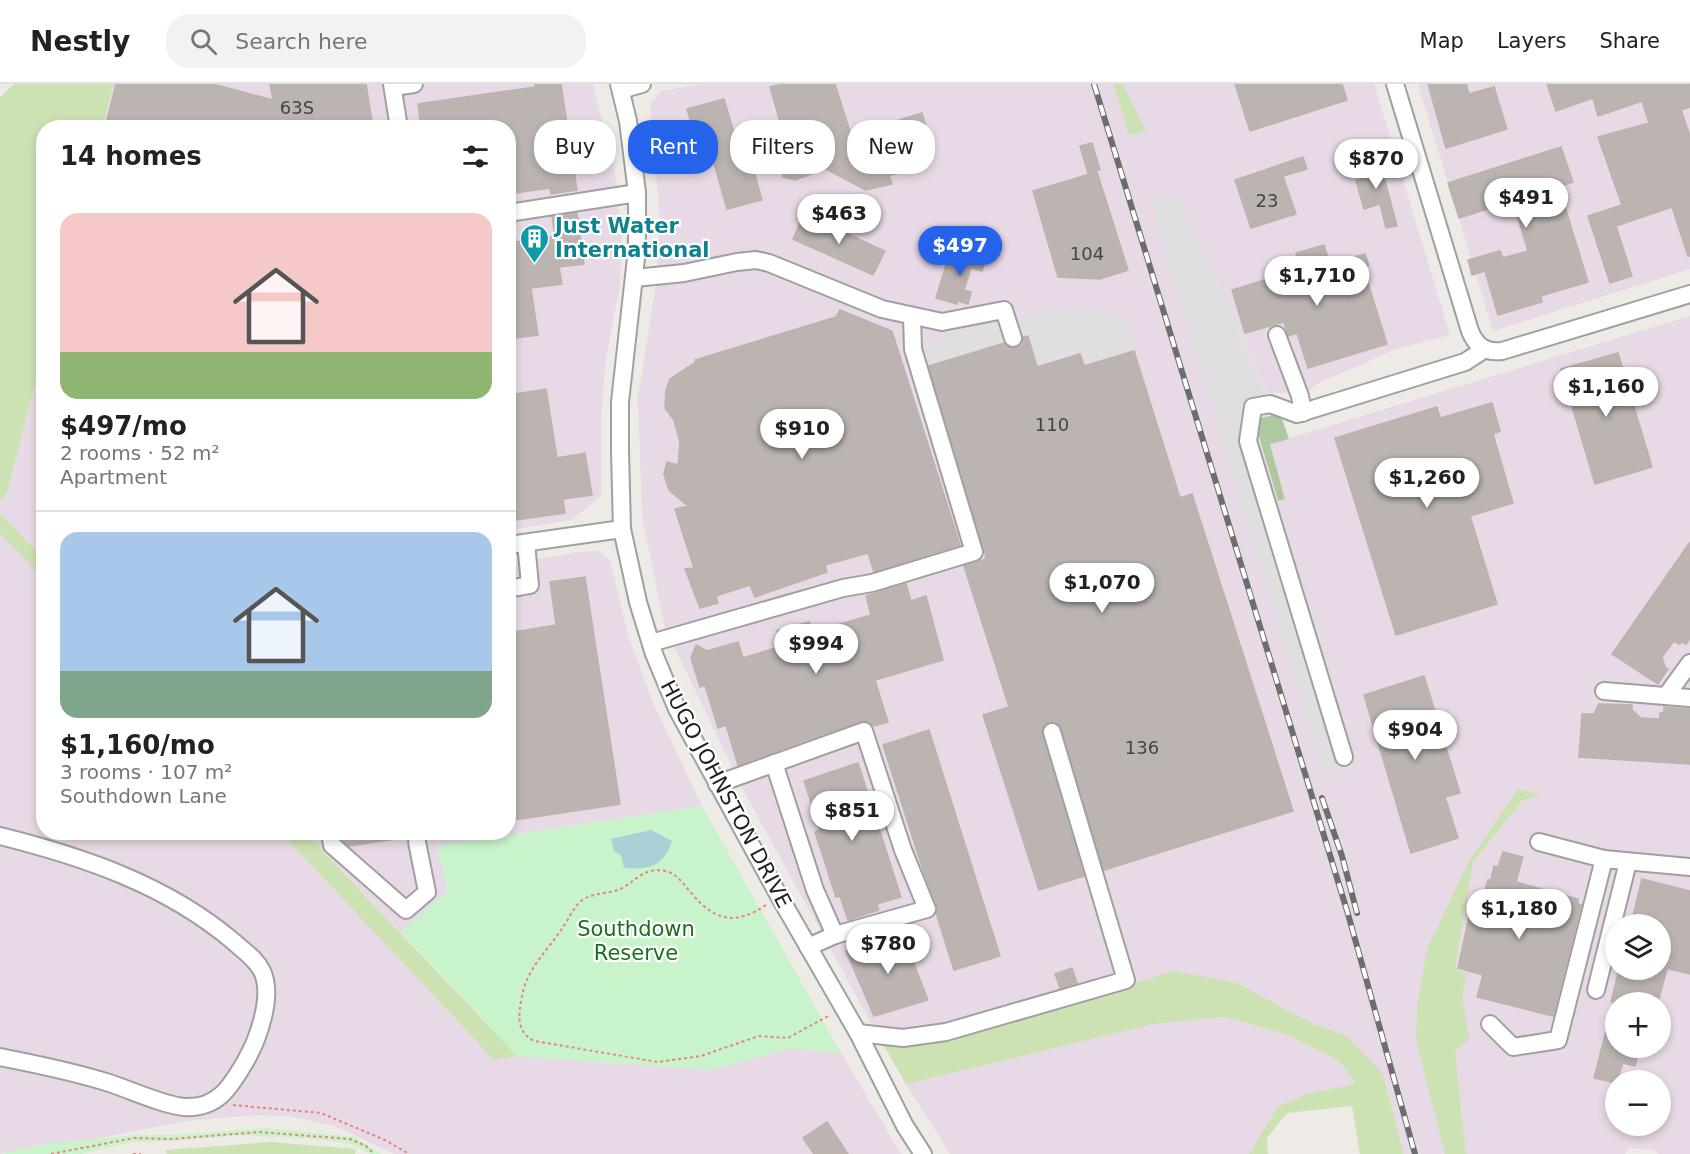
<!DOCTYPE html>
<meta charset="utf-8">
<style>
body{margin:0;font-family:"DejaVu Sans",sans-serif;background:#f2f2f2;color:#222;height:100vh;display:flex;flex-direction:column;font-size:22px;white-space:nowrap}
*{box-sizing:border-box;margin:0}
p{font-size:20px;color:#767676}
.icon{flex:none;width:33px;height:33px;fill:none;stroke:currentColor;stroke-width:2;stroke-linecap:round;stroke-linejoin:round}
.map{position:relative;flex:1;overflow:hidden}
.drawer{position:absolute;left:36px;top:36px;width:480px;height:720px;display:flex;flex-direction:column;background:#fff;border-radius:24px;box-shadow:0 3px 9px #0003}
.drawer>*{flex:none}
.hud{position:absolute;left:534px;top:36px;width:570px;height:54px;display:flex;gap:12px}
.tools{position:absolute;left:1605px;top:830px;display:grid;gap:12px}
.tools a{display:grid;place-items:center;width:66px;height:66px;border-radius:50%;background:#fff;box-shadow:0 3px 9px #0003;font-size:30px}
.price{position:absolute;translate:-50% -51px;padding:0 14px;border-radius:21px;background:#fff;color:#222;font-size:20px;line-height:39px;filter:drop-shadow(0 2px 3px #0008)}
.price::after{content:'';position:absolute;left:50%;top:36px;width:18px;height:14px;margin-left:-9px;background:inherit;clip-path:polygon(0 0,100% 0,50% 100%)}
.price.on{background:#2563eb;color:#fff}
ul{padding:0;list-style:none}
li{display:grid;align-content:center;gap:12px;height:318px;padding:0 24px}
li+li{border-top:2px solid #e0e0e0}
li span{display:grid;place-items:center;height:186px;border-radius:18px;color:#555}
li>.icon{margin-inline-start:auto}
span .icon{width:108px;height:108px;fill:#fffc;stroke-width:1}
li b{font-size:26px}
h2{display:flex;justify-content:space-between;align-items:center;height:72px;padding:0 24px;font-size:26px}
.tag{padding:0 21px;border-radius:24px;background:#fff;box-shadow:0 3px 9px #0003;font-size:21px;line-height:54px}
.tag.on{background:#2563eb;color:#fff}
header{display:flex;align-items:center;gap:36px;box-sizing:border-box;height:84px;padding:0 30px;background:#fff;border-bottom:2px solid #e0e0e0}
header strong{font-size:28px}
nav{display:flex;gap:33px;margin-inline-start:auto;font-size:21px}
.search{width:420px;height:54px;background:#f2f2f2;display:flex;align-items:center;gap:15px;box-sizing:border-box;padding:0 21px;border-radius:24px;color:#767676;font-size:22px}
.map>svg:first-child{display:block}
.industrial{fill:#e7d9e5;fill-rule:evenodd}
.grass{fill:#cde2b3}
.forest{fill:#afc8a0}
.park{fill:#c9f3ca}
.parking{fill:#dfdfdf}
.water{fill:#acd0d6}
.building{fill:#bbb4b0;stroke:#beb2ab;stroke-width:1.5}
.lines{fill:none;stroke-linecap:round;stroke-linejoin:round}
.minor-casing{stroke:#a0a0a0;stroke-width:20}
.path{stroke:#e8827e;stroke-width:2;stroke-dasharray:3 3;stroke-linecap:butt}
.minor{stroke:#fff;stroke-width:16}
.rail-casing{stroke:#6d6d6d;stroke-width:6}
.rail{stroke:#fff;stroke-width:4;stroke-dasharray:11;stroke-linecap:butt}
.labels{text-anchor:middle;stroke-width:4.5;stroke-linejoin:round;paint-order:stroke}
.number-label{font-size:18px;fill:#464443}
.culture-label{font-size:21px;font-weight:bold;fill:#0d838f;stroke:#fff;text-anchor:start}
.street-label{font-size:21px;fill:#1f1f1f;stroke:#fff}
.park-label{font-size:21px;fill:#1a701c;stroke:#fff}
</style>
<header>
<strong>Nestly</strong>
<div class="search"><svg class="icon" aria-label="search" viewBox="0 0 24 24"><circle cx="10" cy="10" r="6"/><path d="M15 15l6 6"/></svg>Search here</div>
<nav><a>Map</a><a>Layers</a><a>Share</a></nav>
</header>
<div class="map">
<svg width="1690" height="1070" viewBox="0 0 1690 1070">
<rect width="100%" height="100%" fill="#eeebe6"/>
<g class="industrial">
<polygon points="114,0 593,0 616,93 622,153 620,201 606,274 601,332 601,413 571,436 509,446 508,44 102,44"/>
<path d="M700 0H1113L1129 51 1145 48 1123 0H1374L1450 251 1396 265 1319 299 1307 308 1267 310 1176 108 1150 119 1278 417 1285 414 1270 360 1690 232V1070H1658L1654 1066 1628 1064 1625 1070H1466L1460 1014 1464 1070H1404L1388 1007 1346 951 1313 940 1239 899 1107 908 1004 941 925 961 884 962 743 706 664 541 642 433 638 313 656 200 660 137 650 20 661 7ZM1518 705 1539 712 1522 717 1473 778 1467 810 1470 775ZM1616 840H1660V885H1616ZM1616 918H1660V963H1616ZM1616 996H1660V1041H1616Z"/>
<polygon points="1418,0 1690,0 1690,185 1493,247"/>
<polygon points="43,269 43,474 0,429 0,417 7,409"/>
<polygon points="0,449 43,495 44,748 281,749 494,976 517,972 711,986 791,964 841,969 901,1070 395,1070 334,1042 288,1032 256,1031 186,1037 91,1056 40,1061 0,1070"/>
<polygon points="599,467 610,476 628,551 654,621 702,722 437,762 448,806 401,848 306,749 508,748 509,481 576,468"/>
<polygon points="1226,933 1285,950 1339,977 1356,1001 1310,1009 1278,1022 1249,1070 950,1070 906,1000 1154,940"/>
</g>
<g class="grass">
<polygon points="14,0 114,0 102,43 44,44 43,269 7,409 0,417 0,13"/>
<polygon points="1113,0 1123,0 1146,48 1129,51"/>
<polygon points="0,429 43,474 43,495 0,449"/>
<polygon points="1518,705 1540,711 1522,717 1473,778 1455,883 1467,890 1462,911 1469,955 1455,968 1466,1070 1445,1070 1416,956 1418,917 1427,865 1470,775"/>
<polygon points="281,749 306,749 517,972 494,976"/>
<polygon points="1173,887 1238,899 1313,940 1346,951 1383,990 1404,1070 1360,1070 1352,1022 1287,1029 1267,1054 1268,1070 1249,1070 1278,1022 1310,1009 1356,1000 1339,977 1285,950 1226,933 1154,940 906,1000 884,962 925,961 1004,941"/>
<polygon points="271,1058 356,1065 355,1070 167,1070 165,1066"/>
</g>
<polygon class="forest" points="1280,329 1289,355 1270,360 1285,415 1278,417 1254,336"/>
<g class="park">
<polygon points="702,722 841,969 791,964 711,986 517,972 401,848 448,806 437,762"/>
<polygon points="266,1044 355,1053 381,1070 370,1070 351,1060 305,1054 239,1051 175,1057 131,1058 81,1070 0,1070 40,1061 133,1051 172,1051"/>
</g>
<g class="parking">
<polygon points="1176,108 1267,311 1273,330 1254,337 1358,681 1324,690 1150,119"/>
<polygon points="1059,223 1119,231 1126,235 1136,264 1085,280 1082,265 1037,280 1027,253 926,283 922,258"/>
</g>
<path class="water" d="M651 746 672 757C663 783 649 786 624 784L621 771 614 767 611 755Z"/>
<g class="building">
<polygon points="116,0 213,0 273,16 270,0 366,0 373,44 105,44"/>
<polygon points="535,0 561,0 577,106 551,110 550,104 508,110 508,44 421,44 418,20 535,3"/>
<polygon points="783,0 835,0 851,51 922,29 934,71 902,80 905,87 889,92 892,100 866,106 826,85 795,96 783,93 772,58 785,55 770,3"/>
<polygon points="1235,0 1342,0 1347,16 1250,47"/>
<polygon points="1428,0 1466,0 1469,10 1494,3 1507,45 1446,64"/>
<polygon points="1547,0 1690,0 1690,23 1681,26 1690,52 1690,172 1688,172 1672,123 1616,142 1632,192 1610,199 1588,132 1622,121 1598,53 1649,39 1642,17 1598,32 1593,14 1556,27"/>
<polygon points="724,15 740,69 748,67 762,116 727,125 713,76 703,79 687,25"/>
<polygon points="1092,59 1100,86 1088,89 1080,62"/>
<polygon points="1561,63 1573,98 1559,103 1588,198 1541,212 1542,218 1498,231 1485,187 1472,191 1468,176 1500,167 1503,174 1528,167 1513,117 1459,134 1448,99"/>
<polygon points="1378,71 1397,142 1386,144 1380,120 1364,125 1356,97 1367,94 1362,75"/>
<polygon points="1303,73 1307,85 1283,92 1296,130 1251,144 1235,96"/>
<polygon points="1097,88 1128,186 1100,195 1058,193 1033,107"/>
<polygon points="577,129 584,180 559,183 562,200 531,204 538,251 508,255 508,159 555,152 552,133"/>
<polygon points="804,130 885,167 873,191 793,155"/>
<polygon points="1324,161 1330,180 1365,170 1369,181 1363,183 1387,260 1308,284 1297,249 1288,252 1284,238 1245,249 1232,206 1301,185 1296,169"/>
<polygon points="973,164 988,169 982,187 971,184 964,206 971,208 968,220 958,217 957,220 936,214 949,171 970,177"/>
<polygon points="840,226 892,247 960,461 874,488 868,469 825,481 827,488 755,513 750,501 716,512 718,519 700,524 685,485 694,484 675,425 688,422 669,406 664,390 667,378 678,381 680,358 674,336 665,324 666,306 670,295 696,278 695,276 836,233"/>
<polygon points="1028,252 1037,283 1080,270 1084,282 1134,267 1180,414 1192,410 1293,727 1104,786 1062,645 1055,638 1048,638 1042,645 1042,651 1084,792 1039,806 983,631 1009,623 964,482 986,475 984,465 929,282 1004,259 1010,264 1016,264 1021,261 1023,253"/>
<polygon points="1618,269 1652,383 1595,400 1561,285"/>
<polygon points="546,305 557,374 585,369 592,411 563,415 565,429 508,437 508,311"/>
<polygon points="1492,319 1500,347 1493,350 1513,419 1470,432 1497,520 1396,551 1335,354 1437,323 1440,334"/>
<polygon points="1690,458 1690,554 1686,560 1682,558 1679,560 1674,557 1662,573 1665,583 1668,585 1658,600 1612,570"/>
<polygon points="585,493 620,720 508,737 508,549 556,541 550,498"/>
<polygon points="906,500 911,517 926,512 943,576 875,596 888,638 873,642 867,637 860,637 738,681 726,641 718,644 705,601 700,603 691,574 696,561 707,567 738,558 743,574 782,562 777,547 809,538 812,548 871,531 866,512"/>
<polygon points="1424,592 1460,709 1445,713 1458,754 1411,769 1364,611"/>
<polygon points="1599,620 1632,621 1632,626 1641,634 1660,635 1660,629 1664,628 1664,623 1690,625 1690,680 1579,673 1582,630 1594,630"/>
<polygon points="929,646 1000,872 954,886 936,829 937,821 924,789 883,661"/>
<polygon points="858,679 901,813 877,820 879,826 848,836 840,812 836,813 815,748 820,746 804,697"/>
<polygon points="342,748 395,748 395,755 349,762 343,757"/>
<polygon points="1503,768 1523,773 1516,798 1578,815 1578,820 1581,821 1553,932 1477,913 1483,891 1458,884 1474,810 1483,813 1488,796 1491,796 1494,782 1498,783"/>
<polygon points="1642,795 1690,807 1690,890 1660,883 1660,840 1631,840"/>
<polygon points="903,851 928,916 874,932 846,867"/>
<polygon points="1072,884 1077,899 1060,904 1055,890"/>
<polygon points="1619,885 1667,885 1658,918 1611,918"/>
<polygon points="1612,924 1616,924 1616,963 1640,963 1635,982 1623,979 1616,999 1594,994"/>
<polygon points="827,1038 848,1070 814,1070 803,1054"/>
</g>
<g class="lines">
<defs>
<g id="minor">
<polyline points="392,0 399,44"/>
<polyline points="619,0 628,37 637,109 637,165 620,318 620,367 622,445 638,518 654,570 677,625 779,812 858,949 905,1042 923,1070"/>
<path d="M1395 0 1470 247C1476 262 1486 269 1502 267L1690 210"/>
<polyline points="393,3 414,0"/>
<polyline points="621,6 642,0"/>
<polyline points="508,129 637,109"/>
<polyline points="635,194 684,189 737,178 756,176 769,179 882,225 942,238 1004,226 1013,254"/>
<polyline points="1277,251 1300,312 1303,329"/>
<polyline points="508,461 622,445"/>
<polyline points="508,505 530,501 526,459"/>
<polyline points="651,559 843,504 872,499 974,468 913,265 912,232"/>
<polyline points="1604,607 1690,614"/>
<polyline points="1666,612 1690,579"/>
<polyline points="1344,673 1248,357 1253,323 1270,320 1297,330 1465,278 1485,265"/>
<polyline points="774,679 815,806 835,851"/>
<polyline points="717,700 864,647 903,766 927,825 835,851 808,863"/>
<polyline points="330,748 332,761 406,826 427,808 417,758"/>
<path d="M0 752C84 773 167 801 234 858 244 867 256 875 262 887 274 912 258 956 245 978 230 1004 217 1025 184 1023 162 1021 129 1005 106 998 71 987 36 980 0 973"/>
<polyline points="1539,758 1604,775 1690,783"/>
<polyline points="1596,906 1628,778"/>
<polyline points="1490,940 1513,963 1558,956 1604,775"/>
<polyline points="858,949 903,954 946,948 1126,896 1052,648"/>
</g>
</defs>
<use href="#minor" class="minor-casing"/>
<g class="path">
<path d="M766 821C736 841 716 838 692 810 683 800 678 790 665 787 647 783 638 794 624 803 611 811 594 807 581 817 573 824 569 835 563 843 549 865 529 882 523 908 519 926 514 947 534 957L658 978 701 972 759 952 788 954 830 931"/>
<polyline points="233,1021 321,1029 385,1056 409,1070"/>
<polyline points="51,1070 134,1054 171,1055 259,1048 350,1055 366,1062 374,1070"/>
<polyline points="133,1070 141,1070"/>
</g>
<use href="#minor" class="minor"/>
<defs>
<g id="rail">
<polyline points="1094,0 1348,830 1415,1070"/>
<polyline points="1322,714 1342,772 1357,829"/>
</g>
</defs>
<use href="#rail" class="rail-casing"/>
<use href="#rail" class="rail"/>
</g>
<defs>
<symbol id="building-pin" viewBox="-11 -11 22 30"><path d="M0 17L-7.5 6A9.5 9.5 0 1 1 7.5 6Z" fill="#0f9aa8" stroke="#fff"/><path d="M-4-6H4V6H1V3H-1V6H-4ZM-2.5-4.3h1.7v1.8h-1.7ZM.8-4.3h1.7v1.8H.8ZM-2.5-1h1.7V.8h-1.7ZM.8-1h1.7V.8H.8Z" fill="#fff"/></symbol>
</defs>
<g fill-rule="evenodd">
<use href="#building-pin" x="518" y="138" width="33" height="45"/>
</g>
<g class="labels">
<g class="number-label">
<text x="297" y="30">63S</text>
<text x="1267" y="123">23</text>
<text x="1087" y="176">104</text>
<text x="1052" y="347">110</text>
<text x="1142" y="670">136</text>
</g>
<g class="culture-label">
<text x="555" y="149">Just Water<tspan x="555" dy="24">International</tspan></text>
</g>
<g class="street-label">
<text transform="translate(726 710) rotate(62)" y="7">HUGO JOHNSTON DRIVE</text>
</g>
<g class="park-label">
<text x="636" y="852">Southdown<tspan x="636" dy="24">Reserve</tspan></text>
</g>
</g>
</svg>
<div class="tools">
<a><svg class="icon" aria-label="layers" viewBox="0 0 24 24"><path d="M12 4l9 5-9 5-9-5zM3 14l9 5 9-5"/></svg></a>
<a>+</a>
<a>−</a>
</div>
<b class="price" style="left:1376px;top:106px">$870</b>
<b class="price" style="left:1526px;top:145px">$491</b>
<b class="price" style="left:839px;top:161px">$463</b>
<b class="price on" style="left:960px;top:193px">$497</b>
<b class="price" style="left:1317px;top:223px">$1,710</b>
<b class="price" style="left:1606px;top:334px">$1,160</b>
<b class="price" style="left:802px;top:376px">$910</b>
<b class="price" style="left:1427px;top:425px">$1,260</b>
<b class="price" style="left:1102px;top:530px">$1,070</b>
<b class="price" style="left:816px;top:591px">$994</b>
<b class="price" style="left:1415px;top:677px">$904</b>
<b class="price" style="left:852px;top:758px">$851</b>
<b class="price" style="left:1519px;top:856px">$1,180</b>
<b class="price" style="left:888px;top:891px">$780</b>
<div class="hud">
<a class="tag">Buy</a>
<a class="tag on">Rent</a>
<a class="tag">Filters</a>
<a class="tag">New</a>
</div>
<section class="drawer">
<h2>14 homes<svg class="icon" aria-label="filters" viewBox="0 0 24 24"><path d="M4 7h16M4 17h16"/><circle cx="9" cy="7" r="2"/><circle cx="15" cy="17" r="2"/></svg></h2>
<ul>
<li><span style="background:linear-gradient(#f6c9c9 75%,#8fb573 0)"><svg class="icon" aria-label="home" viewBox="0 0 24 24"><path d="M3 11l9-7 9 7M6 9v11h12V9"/></svg></span><div><b>$497/mo</b><p>2 rooms · 52 m²</p><p>Apartment</p></div></li>
<li><span style="background:linear-gradient(#a9c7e8 75%,#7fa58c 0)"><svg class="icon" aria-label="home" viewBox="0 0 24 24"><path d="M3 11l9-7 9 7M6 9v11h12V9"/></svg></span><div><b>$1,160/mo</b><p>3 rooms · 107 m²</p><p>Southdown Lane</p></div></li>
</ul>
</section>
</div>
